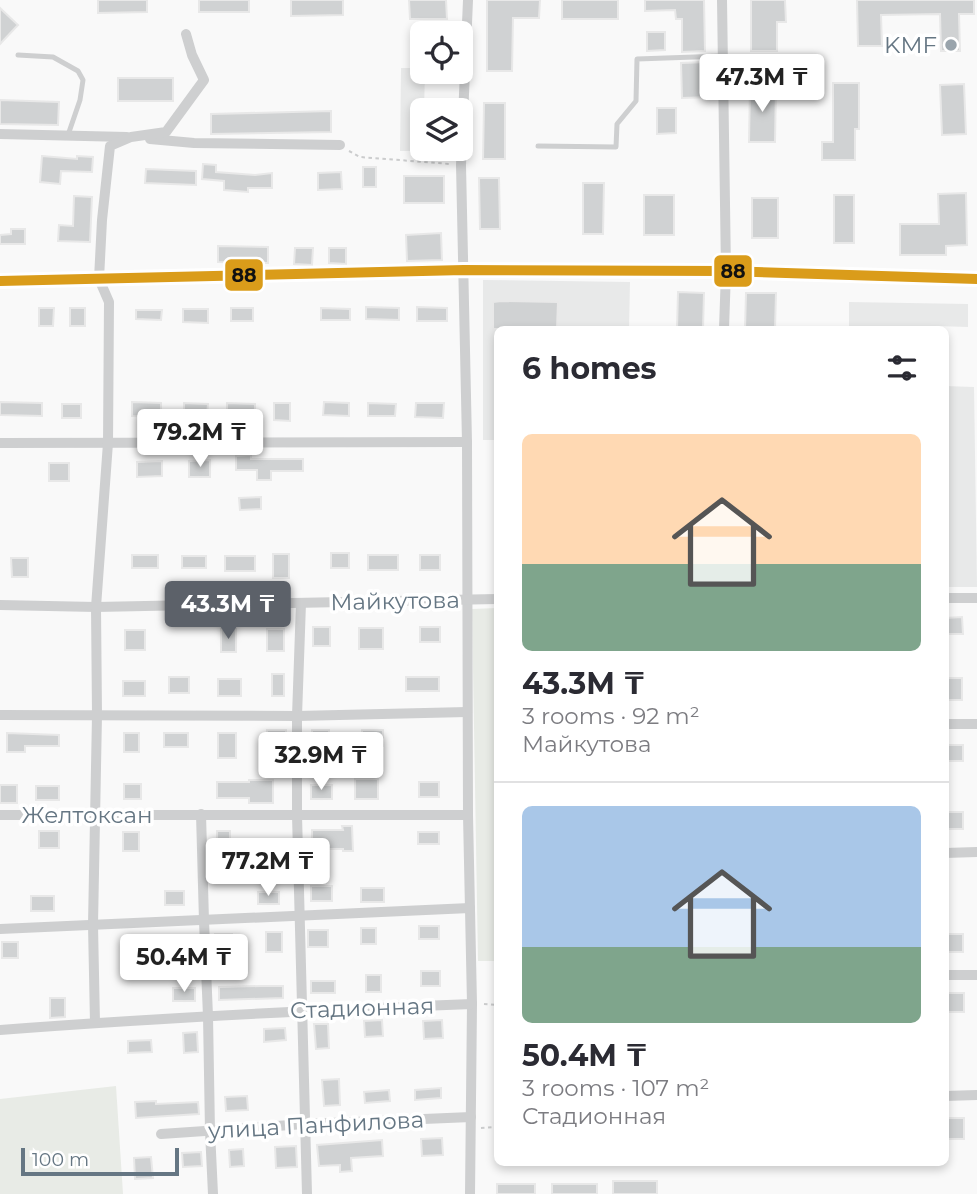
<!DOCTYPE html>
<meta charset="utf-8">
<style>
body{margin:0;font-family:Montserrat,sans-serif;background:#f7f7f7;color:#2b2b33;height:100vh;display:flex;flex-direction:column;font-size:26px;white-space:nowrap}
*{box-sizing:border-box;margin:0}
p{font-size:23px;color:#7c7c81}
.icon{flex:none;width:38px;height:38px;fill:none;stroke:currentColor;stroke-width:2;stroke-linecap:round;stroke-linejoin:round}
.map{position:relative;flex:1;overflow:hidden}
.side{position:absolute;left:494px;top:326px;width:455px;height:840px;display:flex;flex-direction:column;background:#fff;border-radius:10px;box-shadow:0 4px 10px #0003}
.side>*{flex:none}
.fabs{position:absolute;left:410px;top:21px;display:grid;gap:14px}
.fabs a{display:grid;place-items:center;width:63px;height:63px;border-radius:10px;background:#fff;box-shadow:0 4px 10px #0003;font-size:35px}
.scale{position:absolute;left:21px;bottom:18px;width:158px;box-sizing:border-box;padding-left:7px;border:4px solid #657683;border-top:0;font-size:19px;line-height:24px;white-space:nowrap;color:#657683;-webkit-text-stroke:5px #fff;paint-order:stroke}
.price{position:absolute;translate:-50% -60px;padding:0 16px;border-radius:7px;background:#fff;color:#222;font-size:23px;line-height:46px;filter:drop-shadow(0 2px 4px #0008)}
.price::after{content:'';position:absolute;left:50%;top:42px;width:21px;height:16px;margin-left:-10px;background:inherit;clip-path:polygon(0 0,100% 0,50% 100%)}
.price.current{background:#5c6169;color:#fff}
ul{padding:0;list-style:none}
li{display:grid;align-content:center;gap:14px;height:371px;padding:0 28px}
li+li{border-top:2px solid #e1e1e2}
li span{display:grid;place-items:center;height:217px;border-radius:10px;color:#555}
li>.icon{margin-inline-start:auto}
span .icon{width:126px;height:126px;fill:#fffc;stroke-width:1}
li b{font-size:30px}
h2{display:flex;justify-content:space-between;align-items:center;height:84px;padding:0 28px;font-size:30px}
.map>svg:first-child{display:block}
.built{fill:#e8e9e9}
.green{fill:#e8ebe6}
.building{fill:#d0d2d3;stroke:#e8e8e8;stroke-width:2}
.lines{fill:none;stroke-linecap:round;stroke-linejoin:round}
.path{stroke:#cbcccd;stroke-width:2;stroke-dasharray:3.5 3.5;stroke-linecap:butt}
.lane{stroke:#cecfd0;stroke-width:5}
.street{stroke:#cecfd0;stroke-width:10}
.bus-1-casing{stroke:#fff;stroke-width:16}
.bus-1{stroke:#da9c1a;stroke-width:10}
.poi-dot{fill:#99a4ac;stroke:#fff;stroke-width:2.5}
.labels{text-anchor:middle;stroke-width:7;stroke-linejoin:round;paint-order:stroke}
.poi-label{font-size:23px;fill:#657683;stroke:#fff;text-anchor:end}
.street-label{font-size:23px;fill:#657683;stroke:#fff}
.line-badge{stroke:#fff;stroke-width:2.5}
.pale-badge-label{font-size:19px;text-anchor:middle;font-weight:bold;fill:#111}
</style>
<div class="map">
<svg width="977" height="1194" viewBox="0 0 977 1194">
<rect width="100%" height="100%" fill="#f9f9f9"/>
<g class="built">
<polygon points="401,68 422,68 422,72 425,72 424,110 422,110 422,149 424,149 424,151 400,151"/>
<polygon points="483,280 630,282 629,329 497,329 497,440 483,440"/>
<polygon points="849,302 968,304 968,327 936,326 935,329 917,329 917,326 868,326 868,329 849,329"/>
<polygon points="945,386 974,387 977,587 945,587"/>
</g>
<g class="green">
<polygon points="497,608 497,961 478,961 472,609"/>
<polygon points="116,1086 123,1194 0,1194 0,1099"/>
</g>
<g class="building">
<polygon points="98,0 147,0 147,12 98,13"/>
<rect x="199" y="0" width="50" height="12"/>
<polygon points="291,0 343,0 343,15 291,16"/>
<polygon points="409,0 446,0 447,19 410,19"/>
<polygon points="487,0 540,0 539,18 513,18 512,71 487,71"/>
<rect x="562" y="0" width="56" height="19"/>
<polygon points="645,0 704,0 705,51 682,52 682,19 676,19 675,10 645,11"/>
<polygon points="751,0 785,0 786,22 777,22 777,51 751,51"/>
<polygon points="857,0 974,0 974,14 959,14 960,51 941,51 940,14 881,15 882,46 858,46"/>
<polygon points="0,8 18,25 0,44"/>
<polygon points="647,32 665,32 665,50 647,51"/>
<polygon points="705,62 710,62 711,97 682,98 681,63"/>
<rect x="118" y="78" width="55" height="23"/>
<polygon points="833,83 859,83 859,129 855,129 855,160 822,160 822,142 833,142"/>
<polygon points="964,84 966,134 942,135 940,85"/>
<polygon points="750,87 776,87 775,142 749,142"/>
<polygon points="0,100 59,102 58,125 0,124"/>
<polygon points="484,103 505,103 505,159 483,159"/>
<polygon points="657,108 676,108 676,133 657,134"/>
<polygon points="331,111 331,132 211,134 211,114"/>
<polygon points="42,156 77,159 77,156 93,157 92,172 61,171 60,184 40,182"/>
<polygon points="203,164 216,165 216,172 255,175 272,173 272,188 248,188 248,192 224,190 224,181 202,179"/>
<rect x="363" y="167" width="13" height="20"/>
<polygon points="146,169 196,171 196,185 145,183"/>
<polygon points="341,172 342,189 318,190 318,173"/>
<rect x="404" y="176" width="40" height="27"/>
<polygon points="479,178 499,178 500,229 480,229"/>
<polygon points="583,183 604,183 603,234 583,234"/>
<polygon points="966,193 967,245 946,246 946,255 900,255 900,224 939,224 938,194"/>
<rect x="644" y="195" width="30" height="40"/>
<rect x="834" y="195" width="20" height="48"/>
<polygon points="74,196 92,197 90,242 58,241 59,225 73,226"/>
<rect x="752" y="198" width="26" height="40"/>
<polygon points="11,229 25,229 25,244 0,244 0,235 11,234"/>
<polygon points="441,233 442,260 407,261 406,235"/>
<polygon points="218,246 268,247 268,263 218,262"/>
<polygon points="295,248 313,248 312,265 294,264"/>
<polygon points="329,248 346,248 346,264 329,263"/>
<polygon points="678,292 704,293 703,329 677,329"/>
<polygon points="746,293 776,293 775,329 745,329"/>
<polygon points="501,301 558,302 557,329 493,329 493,302"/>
<polygon points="366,307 399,308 399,320 366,319"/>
<polygon points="417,307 447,308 447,321 417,321"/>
<polygon points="39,308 54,308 53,326 39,326"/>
<rect x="70" y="308" width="15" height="18"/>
<rect x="231" y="308" width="22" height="13"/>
<polygon points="321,308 350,309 350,320 321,320"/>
<polygon points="183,309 208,309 208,323 183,322"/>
<polygon points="136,310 162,310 161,320 136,319"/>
<polygon points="0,402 42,403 42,416 0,415"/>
<polygon points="132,402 161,403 161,417 132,416"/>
<polygon points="324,402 349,403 349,416 323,415"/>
<polygon points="184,403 208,404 207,416 184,415"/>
<polygon points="227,403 255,404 255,417 227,417"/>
<polygon points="274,403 290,403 290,421 274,420"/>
<polygon points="368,403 396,404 395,416 368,416"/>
<polygon points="416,403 444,403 443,418 415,417"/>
<rect x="62" y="404" width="19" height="14"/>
<polygon points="251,455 251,459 303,459 303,471 271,471 271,480 257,480 257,470 236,470 236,456"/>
<polygon points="210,460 210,477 189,477 189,461"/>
<polygon points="162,461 162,476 137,477 137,462"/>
<rect x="49" y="463" width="20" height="18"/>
<polygon points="261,497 261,509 240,510 239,498"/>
<rect x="331" y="553" width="18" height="15"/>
<rect x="273" y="554" width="16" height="24"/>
<rect x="132" y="555" width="26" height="13"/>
<rect x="368" y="555" width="30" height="15"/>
<rect x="420" y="555" width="20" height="15"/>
<rect x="182" y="556" width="24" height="12"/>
<rect x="225" y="556" width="30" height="15"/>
<polygon points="11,558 28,558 28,577 12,577"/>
<polygon points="962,617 963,634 945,634 945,618"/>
<rect x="313" y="627" width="17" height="19"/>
<rect x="420" y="627" width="20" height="15"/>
<rect x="359" y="628" width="24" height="21"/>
<rect x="221" y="629" width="15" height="23"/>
<rect x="267" y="629" width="17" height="22"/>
<rect x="125" y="630" width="20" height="20"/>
<rect x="272" y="674" width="12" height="22"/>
<rect x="169" y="677" width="20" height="16"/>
<rect x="406" y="677" width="33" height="14"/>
<rect x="945" y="678" width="17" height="22"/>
<rect x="218" y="679" width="23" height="17"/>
<rect x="123" y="681" width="22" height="15"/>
<rect x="267" y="730" width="19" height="20"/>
<rect x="312" y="730" width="17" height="23"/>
<rect x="362" y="730" width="21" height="16"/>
<polygon points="7,733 59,735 59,746 25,746 25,752 7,752"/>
<rect x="124" y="733" width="15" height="19"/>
<rect x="164" y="733" width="24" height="14"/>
<rect x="218" y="733" width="18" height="25"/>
<rect x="946" y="745" width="17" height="16"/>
<rect x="355" y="779" width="23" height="20"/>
<polygon points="249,780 273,780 273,803 249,803 249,798 217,798 217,782 249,782"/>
<rect x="419" y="782" width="20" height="15"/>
<rect x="124" y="784" width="17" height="15"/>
<rect x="0" y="785" width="17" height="18"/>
<rect x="311" y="785" width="21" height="14"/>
<rect x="36" y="786" width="23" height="14"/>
<rect x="945" y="812" width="18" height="17"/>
<polygon points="342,826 352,826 353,851 343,851 343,849 312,849 312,830 343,830"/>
<rect x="39" y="831" width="20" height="17"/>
<rect x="217" y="831" width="13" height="25"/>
<rect x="123" y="832" width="16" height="19"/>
<rect x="418" y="832" width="21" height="12"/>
<rect x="311" y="886" width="21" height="15"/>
<rect x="361" y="888" width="23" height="14"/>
<rect x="165" y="891" width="19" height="14"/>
<rect x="258" y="892" width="21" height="12"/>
<rect x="31" y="896" width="23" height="15"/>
<rect x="419" y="926" width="20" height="13"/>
<rect x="361" y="928" width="15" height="16"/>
<rect x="308" y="930" width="20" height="17"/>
<rect x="266" y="932" width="16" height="20"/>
<rect x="215" y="934" width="17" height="25"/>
<rect x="945" y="934" width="18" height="18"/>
<rect x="166" y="935" width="24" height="14"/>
<rect x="2" y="942" width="16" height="16"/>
<rect x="421" y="971" width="19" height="15"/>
<rect x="366" y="975" width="15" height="17"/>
<rect x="311" y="981" width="24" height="12"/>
<polygon points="261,986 283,986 283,998 219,1000 219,987"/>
<rect x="173" y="988" width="22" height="13"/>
<rect x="947" y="993" width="17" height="19"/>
<polygon points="50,998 65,998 65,1017 50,1018"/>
<polygon points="382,1020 383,1036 365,1037 364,1021"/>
<polygon points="442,1020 443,1038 424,1039 423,1021"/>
<polygon points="314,1024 328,1024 329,1048 316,1049"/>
<polygon points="285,1028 286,1040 264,1042 264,1029"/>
<polygon points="197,1032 198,1052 184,1053 183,1033"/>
<polygon points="151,1040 152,1052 128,1053 128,1041"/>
<polygon points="339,1079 340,1105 324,1106 322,1080"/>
<polygon points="441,1088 441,1098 415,1100 415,1090"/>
<polygon points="389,1090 390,1101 365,1103 364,1092"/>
<polygon points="247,1096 248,1110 226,1111 225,1097"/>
<polygon points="156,1101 156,1104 198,1102 199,1114 136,1118 135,1102"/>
<rect x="945" y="1118" width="19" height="21"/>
<polygon points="442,1138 443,1155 422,1156 421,1139"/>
<polygon points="382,1140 383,1156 351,1158 352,1171 340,1172 340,1165 319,1166 317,1145"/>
<polygon points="296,1146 297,1167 276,1168 275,1147"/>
<polygon points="243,1149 244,1166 230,1167 229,1150"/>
<polygon points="201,1152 202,1166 183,1167 182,1153"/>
<polygon points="151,1157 153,1178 135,1179 134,1158"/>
<rect x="613" y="1181" width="44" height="13"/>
<rect x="497" y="1184" width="38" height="10"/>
<rect x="552" y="1184" width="45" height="10"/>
</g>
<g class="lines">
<g class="path">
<polyline points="349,151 360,157 450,164"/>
<polyline points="484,1004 497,1005"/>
<polyline points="481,1128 497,1127"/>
</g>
<g class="lane">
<polyline points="18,55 53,57 78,71 83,80 80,100 68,135"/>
<polyline points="538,146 616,147 617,124 636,101 637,59 723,56"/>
</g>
<g class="street">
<polyline points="468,0 461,165 467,442 468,815 472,1004 470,1194"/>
<polyline points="722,0 726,271 724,329"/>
<polyline points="0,134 127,137"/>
<polyline points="150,139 194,143 340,145"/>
<polyline points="0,281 464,270 726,271 977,279"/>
<polyline points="0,443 467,442"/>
<polyline points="945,598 977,598"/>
<polyline points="301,603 297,716 297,815 307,1194"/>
<polyline points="0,605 96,607 497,599"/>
<polyline points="0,715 297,716 467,712"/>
<polyline points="945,724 977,724"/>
<polyline points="201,814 204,921 208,1016 210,1131 213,1194"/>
<polyline points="0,815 468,815"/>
<polyline points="945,853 977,852"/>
<polyline points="0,929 470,908"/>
<polyline points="945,975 977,975"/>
<polyline points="95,1023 93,925 97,715 96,607 108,443 109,302 99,279 102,220 110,146 131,137 166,132 204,80 192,55 186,34"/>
<path d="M0 1030C157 1018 315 1010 472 1004"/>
<polyline points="945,1096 977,1095"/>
<polyline points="161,1134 305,1124 471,1117"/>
</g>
<defs>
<polyline id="bus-1" points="0,281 464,270 726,271 977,279"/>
</defs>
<use href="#bus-1" class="bus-1-casing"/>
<use href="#bus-1" class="bus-1"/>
</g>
<circle class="poi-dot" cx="951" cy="45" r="7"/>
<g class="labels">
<g class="poi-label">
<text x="937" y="53">KMF</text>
</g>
<g class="street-label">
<text transform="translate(395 601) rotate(-1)" y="8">Майкутова</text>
<text x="87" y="823">Желтоксан</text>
<text transform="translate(362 1008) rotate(-2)" y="8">Стадионная</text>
<text transform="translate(316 1125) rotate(-3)" y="8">улица Панфилова</text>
</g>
</g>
<g class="line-badge">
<rect x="713" y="254" width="40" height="34" rx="7" fill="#da9c1a"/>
<rect x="224" y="258" width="40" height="34" rx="7" fill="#da9c1a"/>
</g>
<g class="pale-badge-label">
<text x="733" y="278">88</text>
<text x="244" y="282">88</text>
</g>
</svg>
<div class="fabs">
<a><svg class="icon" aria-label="locate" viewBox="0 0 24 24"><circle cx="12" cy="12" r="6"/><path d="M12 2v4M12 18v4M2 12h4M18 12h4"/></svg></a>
<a><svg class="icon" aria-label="layers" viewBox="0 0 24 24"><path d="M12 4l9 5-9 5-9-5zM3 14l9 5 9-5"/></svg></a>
</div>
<div class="scale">100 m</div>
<b class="price" style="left:762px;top:114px">47.3M ₸</b>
<b class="price" style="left:200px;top:469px">79.2M ₸</b>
<b class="price current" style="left:228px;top:641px">43.3M ₸</b>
<b class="price" style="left:321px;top:792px">32.9M ₸</b>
<b class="price" style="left:268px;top:898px">77.2M ₸</b>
<b class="price" style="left:184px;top:994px">50.4M ₸</b>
<section class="side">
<h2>6 homes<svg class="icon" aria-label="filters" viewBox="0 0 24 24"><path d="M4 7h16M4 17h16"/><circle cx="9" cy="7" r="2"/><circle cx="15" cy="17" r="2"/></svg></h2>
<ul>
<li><span style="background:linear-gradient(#ffd9b3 60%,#7fa58c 0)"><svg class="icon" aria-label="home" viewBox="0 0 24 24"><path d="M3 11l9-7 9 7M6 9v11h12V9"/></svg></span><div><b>43.3M ₸</b><p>3 rooms · 92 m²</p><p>Майкутова</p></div></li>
<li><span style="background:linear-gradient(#a9c7e8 65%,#7fa58c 0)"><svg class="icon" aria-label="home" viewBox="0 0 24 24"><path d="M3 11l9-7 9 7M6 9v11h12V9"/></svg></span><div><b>50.4M ₸</b><p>3 rooms · 107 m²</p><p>Стадионная</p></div></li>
</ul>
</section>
</div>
